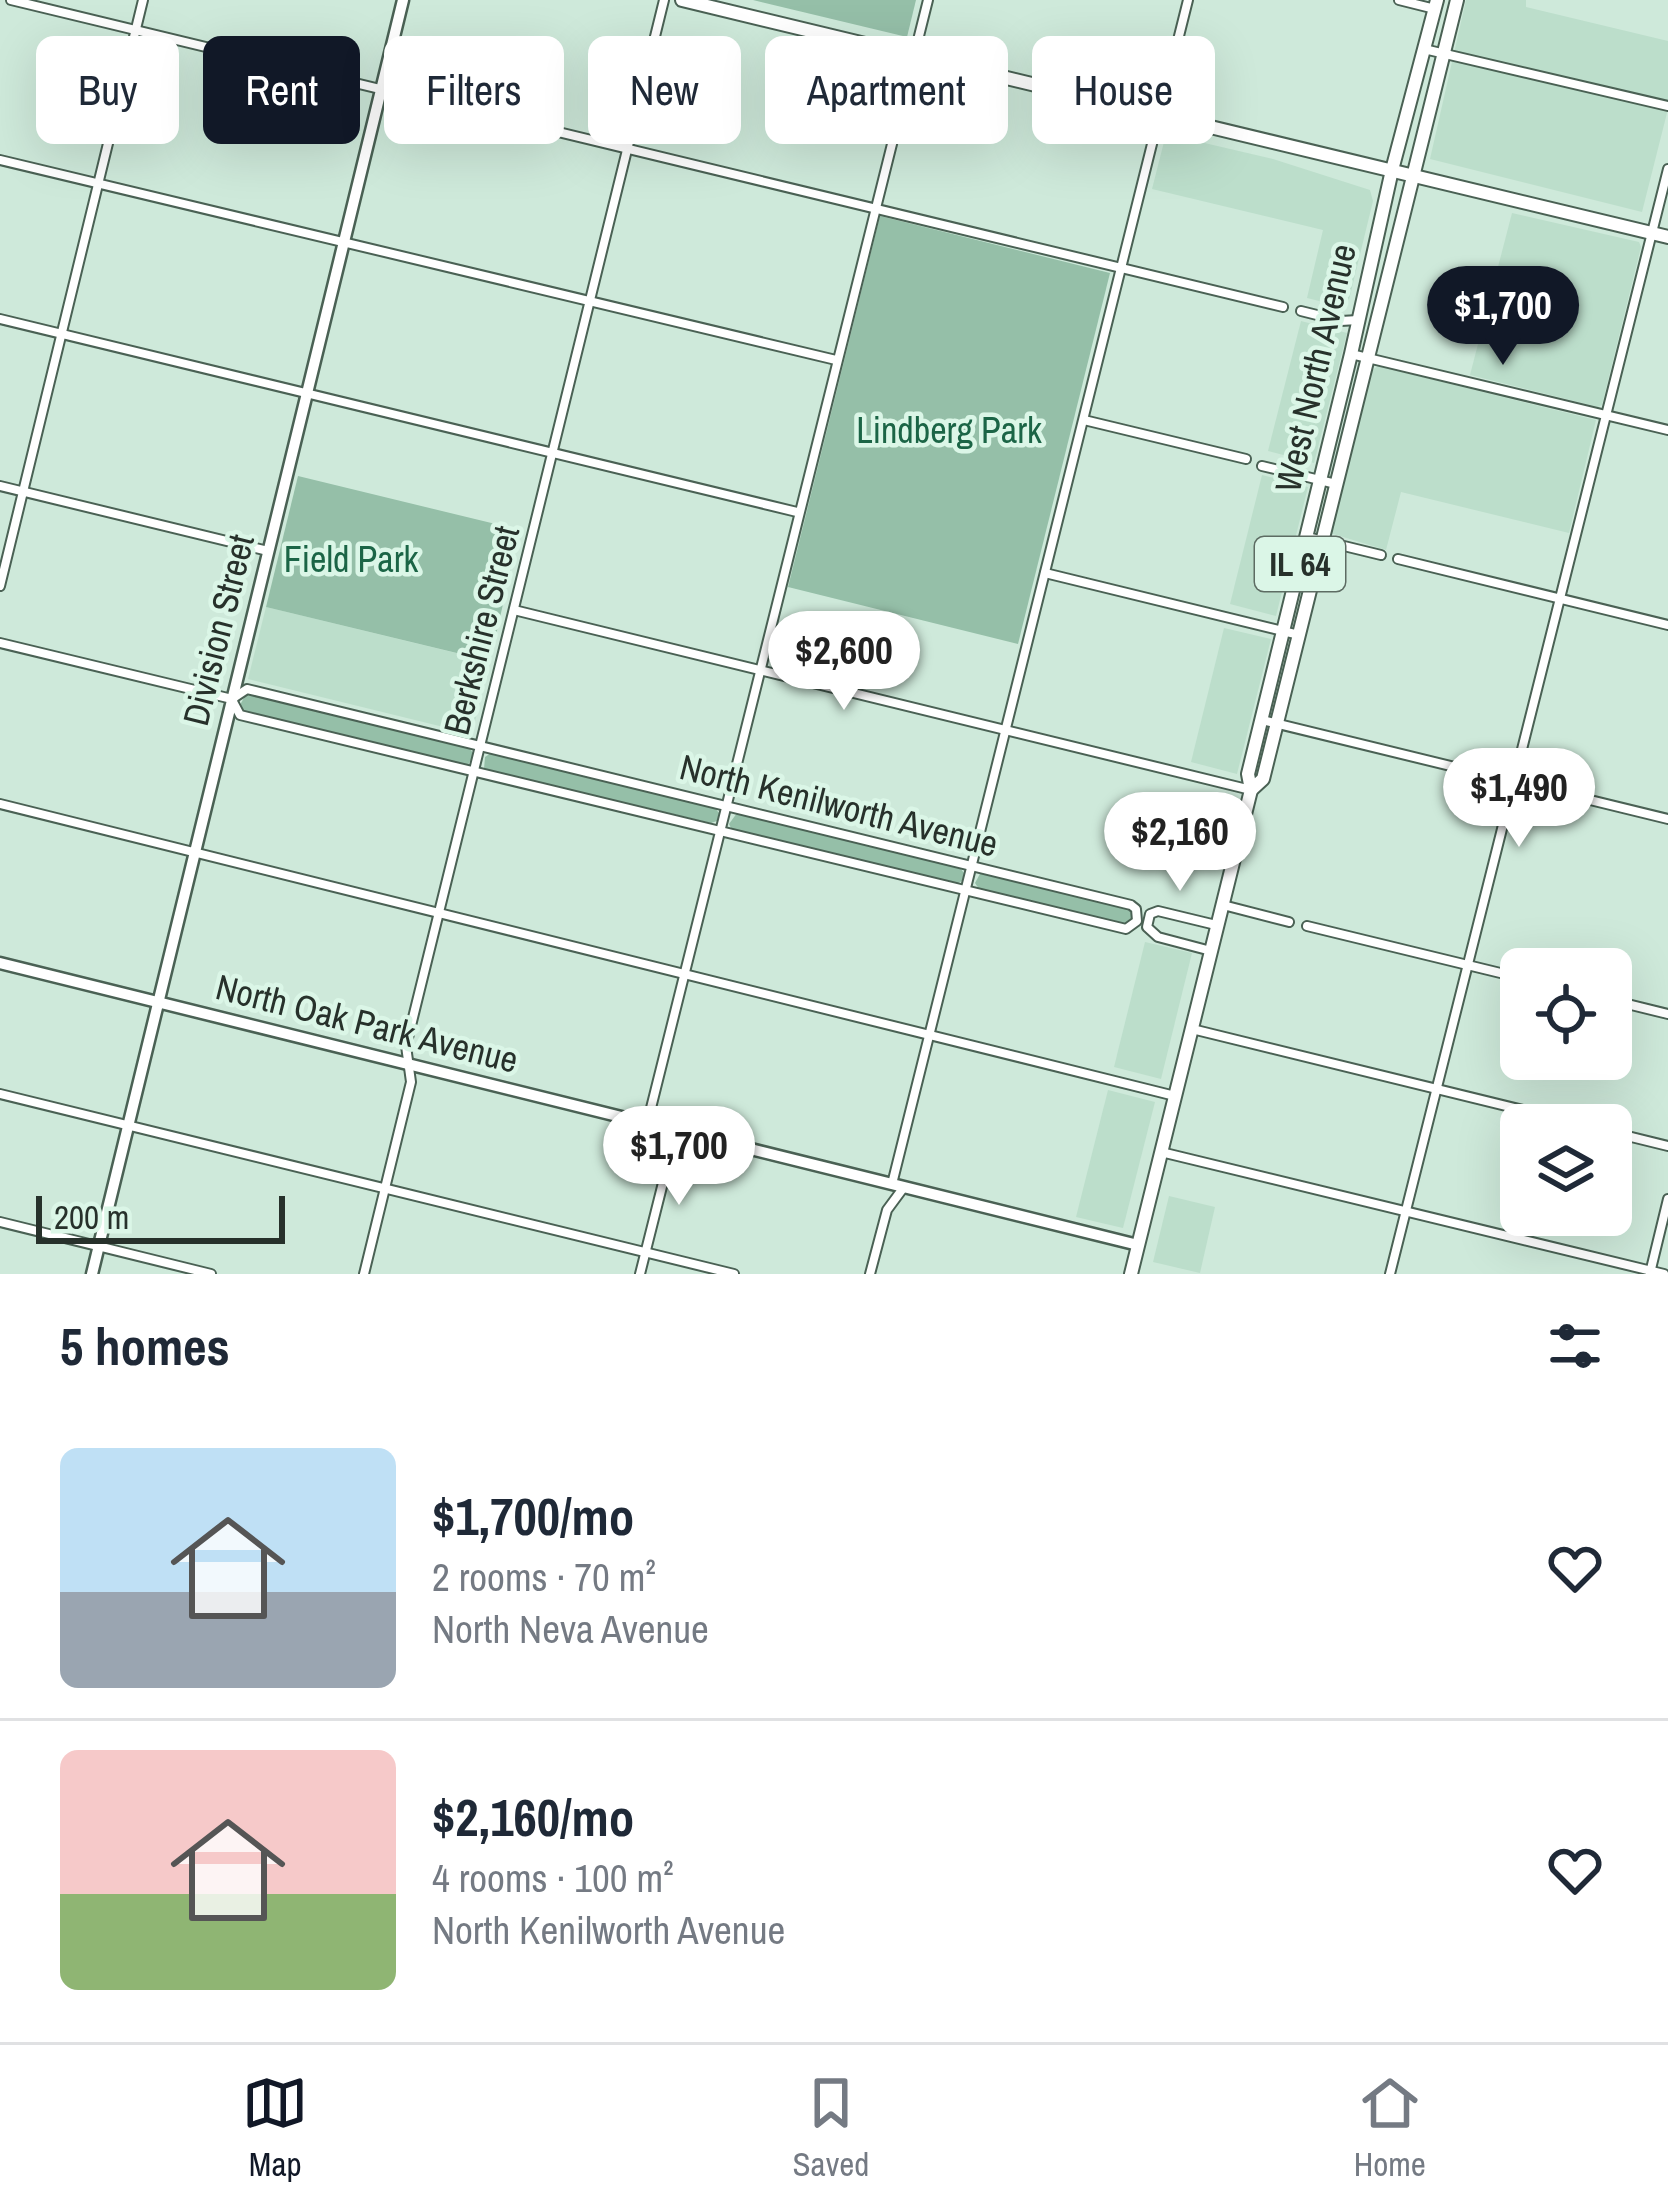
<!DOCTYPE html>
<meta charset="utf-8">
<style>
body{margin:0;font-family:"Archivo Narrow",sans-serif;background:#f6f6f7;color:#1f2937;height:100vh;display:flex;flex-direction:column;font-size:45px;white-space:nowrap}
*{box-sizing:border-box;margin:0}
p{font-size:39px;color:#747a83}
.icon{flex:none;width:66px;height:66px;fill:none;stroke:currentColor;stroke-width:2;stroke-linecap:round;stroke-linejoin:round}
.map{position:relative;height:1274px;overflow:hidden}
.panel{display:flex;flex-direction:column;background:#fff;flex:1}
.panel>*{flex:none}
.guide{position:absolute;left:36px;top:36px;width:1596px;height:108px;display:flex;gap:24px}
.controls{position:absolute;left:1500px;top:948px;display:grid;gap:24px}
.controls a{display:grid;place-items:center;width:132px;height:132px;border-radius:18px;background:#fff;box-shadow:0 12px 48px #0002;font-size:60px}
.scale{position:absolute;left:36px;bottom:30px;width:249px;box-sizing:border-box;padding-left:12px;border:6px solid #27312b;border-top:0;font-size:33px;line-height:42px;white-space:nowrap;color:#27312b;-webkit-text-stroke:9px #dbf6e7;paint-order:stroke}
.price{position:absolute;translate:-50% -102px;padding:0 27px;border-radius:42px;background:#fff;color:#222;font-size:39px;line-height:78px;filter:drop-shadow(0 3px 6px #0008)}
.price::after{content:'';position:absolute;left:50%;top:72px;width:36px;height:27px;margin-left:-18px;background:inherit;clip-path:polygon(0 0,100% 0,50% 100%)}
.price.current{background:#111827;color:#fff}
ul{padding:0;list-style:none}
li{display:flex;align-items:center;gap:36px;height:300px;padding:0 60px}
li+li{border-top:3px solid #e0e1e3}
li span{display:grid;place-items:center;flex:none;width:336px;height:240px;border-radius:18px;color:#555}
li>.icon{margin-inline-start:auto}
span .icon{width:144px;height:144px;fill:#fffc;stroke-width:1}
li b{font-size:51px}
h2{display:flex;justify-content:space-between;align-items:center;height:144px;padding:0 60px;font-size:51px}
.pill{padding:0 42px;border-radius:18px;background:#fff;box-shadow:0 12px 48px #0002;font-size:42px;line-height:108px}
.pill.current{background:#111827;color:#fff}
.tab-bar{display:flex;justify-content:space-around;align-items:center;height:168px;border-top:3px solid #e0e1e3;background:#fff;font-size:33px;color:#747a83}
.tab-bar a{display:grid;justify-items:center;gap:6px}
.tab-bar .current{color:#111827}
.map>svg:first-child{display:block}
.built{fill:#bcdecb}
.green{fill:#95bfa8}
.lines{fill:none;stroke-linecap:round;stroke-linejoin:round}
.street-casing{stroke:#4a6154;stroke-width:12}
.secondary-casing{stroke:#4a6154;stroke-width:15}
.primary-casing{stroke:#4a6154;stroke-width:16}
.street{stroke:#fff;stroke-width:8}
.secondary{stroke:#fff;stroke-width:10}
.primary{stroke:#fff;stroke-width:12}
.labels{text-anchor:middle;stroke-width:9;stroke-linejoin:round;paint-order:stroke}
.shield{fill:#dbf6e7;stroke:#5d6c63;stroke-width:3}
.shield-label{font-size:33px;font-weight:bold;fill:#27312b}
.street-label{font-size:36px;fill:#27312b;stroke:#dbf6e7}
.park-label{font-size:36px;fill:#1b6546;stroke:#dbf6e7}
</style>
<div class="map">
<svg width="1668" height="1274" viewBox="0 0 1668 1274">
<rect width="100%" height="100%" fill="#cee9da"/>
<g class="built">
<polygon points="1466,0 1526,0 1526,7 1668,41 1668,109 1642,212 1430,159"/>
<polygon points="1166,134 1273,159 1370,190 1373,201 1347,308 1307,298 1323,230 1152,189"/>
<polygon points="1512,213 1639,242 1641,247 1602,405 1598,407 1470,375"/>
<polygon points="1301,321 1347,333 1314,463 1268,451"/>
<polygon points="1378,366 1596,420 1569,533 1401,492 1386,550 1330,533 1371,371"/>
<polygon points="1262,475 1308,487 1276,616 1230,604"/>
<polygon points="266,607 489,661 472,734 248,679"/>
<polygon points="1224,628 1271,639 1237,774 1191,762"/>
<polygon points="1145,942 1192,953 1161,1079 1114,1067"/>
<polygon points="1108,1090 1155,1102 1123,1228 1076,1217"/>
<polygon points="1169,1196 1215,1207 1200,1273 1153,1262"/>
</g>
<g class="green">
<polygon points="753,0 916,0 907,37"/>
<polygon points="880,216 1110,273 1018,644 788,587"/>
<polygon points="298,476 520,530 490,661 266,607"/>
<polygon points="246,694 469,748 474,754 468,765 242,710 240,705"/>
<polygon points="491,753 715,808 719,813 717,821 711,823 484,769 485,757"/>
<polygon points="737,813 960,868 964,873 962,881 956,884 732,830 729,824"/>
<polygon points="981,872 1130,909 1133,921 1125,925 979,889 975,883"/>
</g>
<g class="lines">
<defs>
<g id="street">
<polyline points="11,0 1283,307"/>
<polyline points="1399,0 1435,9"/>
<polyline points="1424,49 1668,106"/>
<polyline points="0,160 836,360"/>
<polyline points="1301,311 1341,321 1358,320"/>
<polyline points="0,319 797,512"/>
<polyline points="1351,354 1668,430"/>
<polyline points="1084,420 1246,459"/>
<polyline points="1262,466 1336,484"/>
<polyline points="0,486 268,551"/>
<polyline points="1307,537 1381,555"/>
<polyline points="1398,559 1668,625"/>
<polyline points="1045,573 1299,635"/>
<polyline points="0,586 143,0"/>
<polyline points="514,610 1251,790"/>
<polyline points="0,643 232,699 247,689 1131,905 1136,909 1137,921 1126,929 240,715 232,700"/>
<polyline points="1262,720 1668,819"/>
<polyline points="0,804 1175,1096"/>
<polyline points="1223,905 1289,922"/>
<polyline points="1307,926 1521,978"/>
<polyline points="1211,951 1158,937 1147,927 1150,914 1158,911 1216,925"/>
<polyline points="1611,1000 1668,1014"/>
<polyline points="1192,1029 1584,1125"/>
<polyline points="0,1094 734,1274"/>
<polyline points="647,1124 928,0"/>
<polyline points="1611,1132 1668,1146"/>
<polyline points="1161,1152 1664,1274"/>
<polyline points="892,1184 1188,0"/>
<polyline points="0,1222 211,1274"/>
<polyline points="1650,1273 1668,1199"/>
<polyline points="364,1274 411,1082 406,1046 664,0"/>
<polyline points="640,1274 676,1131"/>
<polyline points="870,1274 887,1210 904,1187"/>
<polyline points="1390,1274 1668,169"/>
</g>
<g id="secondary">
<polyline points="0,963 1138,1245"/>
<polyline points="92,1274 403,0"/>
</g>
<g id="primary">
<polyline points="682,0 1668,237"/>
<polyline points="1251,790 1263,779 1457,0"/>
<polyline points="1131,1274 1251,790 1248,774 1351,354 1392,170 1437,0"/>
</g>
</defs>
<use href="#street" class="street-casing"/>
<use href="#secondary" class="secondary-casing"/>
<use href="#primary" class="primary-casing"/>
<use href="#street" class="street"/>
<use href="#secondary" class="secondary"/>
<use href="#primary" class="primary"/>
</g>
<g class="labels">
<rect class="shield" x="1255" y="537" width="90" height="54" rx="9"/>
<g class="shield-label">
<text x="1300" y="576">IL 64</text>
</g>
<g class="street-label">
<text transform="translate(1315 368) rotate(-77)" y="13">West North Avenue</text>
<text transform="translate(218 630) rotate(-76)" y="13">Division Street</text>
<text transform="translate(481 630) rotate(-76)" y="13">Berkshire Street</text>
<text transform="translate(839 805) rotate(14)" y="13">North Kenilworth Avenue</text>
<text transform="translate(367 1023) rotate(14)" y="13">North Oak Park Avenue</text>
</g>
<g class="park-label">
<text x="949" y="443">Lindberg Park</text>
<text x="351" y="572">Field Park</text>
</g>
</g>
</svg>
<div class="controls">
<a><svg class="icon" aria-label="locate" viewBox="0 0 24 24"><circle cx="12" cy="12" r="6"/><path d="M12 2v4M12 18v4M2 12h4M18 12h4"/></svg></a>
<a><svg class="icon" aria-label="layers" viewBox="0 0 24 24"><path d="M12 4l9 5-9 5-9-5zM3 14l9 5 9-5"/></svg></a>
</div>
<div class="scale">200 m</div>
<b class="price current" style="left:1503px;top:368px">$1,700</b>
<b class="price" style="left:844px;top:713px">$2,600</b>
<b class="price" style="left:1519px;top:850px">$1,490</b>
<b class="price" style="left:1180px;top:894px">$2,160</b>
<b class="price" style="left:679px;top:1208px">$1,700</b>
<div class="guide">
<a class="pill">Buy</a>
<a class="pill current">Rent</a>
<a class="pill">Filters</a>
<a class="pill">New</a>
<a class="pill">Apartment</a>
<a class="pill">House</a>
</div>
</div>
<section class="panel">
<h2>5 homes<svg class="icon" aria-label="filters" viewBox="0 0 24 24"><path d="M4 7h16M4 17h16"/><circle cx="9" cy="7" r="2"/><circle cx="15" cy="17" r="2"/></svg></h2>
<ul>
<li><span style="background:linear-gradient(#bfe0f5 60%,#9aa5b1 0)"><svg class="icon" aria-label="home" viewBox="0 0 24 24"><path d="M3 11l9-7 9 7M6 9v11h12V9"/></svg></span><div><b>$1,700/mo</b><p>2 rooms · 70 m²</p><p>North Neva Avenue</p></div><svg class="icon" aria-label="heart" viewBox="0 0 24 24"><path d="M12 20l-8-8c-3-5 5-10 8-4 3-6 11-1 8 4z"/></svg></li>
<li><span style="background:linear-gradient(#f6c9c9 60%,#8fb573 0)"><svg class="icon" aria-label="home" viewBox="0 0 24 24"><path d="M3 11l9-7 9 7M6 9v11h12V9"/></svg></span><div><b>$2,160/mo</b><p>4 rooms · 100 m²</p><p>North Kenilworth Avenue</p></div><svg class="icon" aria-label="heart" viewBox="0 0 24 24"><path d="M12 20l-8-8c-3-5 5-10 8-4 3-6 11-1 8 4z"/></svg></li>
</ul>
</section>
<nav class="tab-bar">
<a class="current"><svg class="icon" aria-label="map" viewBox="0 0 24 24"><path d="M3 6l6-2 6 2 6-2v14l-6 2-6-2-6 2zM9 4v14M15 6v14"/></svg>Map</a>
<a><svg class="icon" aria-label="saved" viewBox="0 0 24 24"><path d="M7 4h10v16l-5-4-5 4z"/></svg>Saved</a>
<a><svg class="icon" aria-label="home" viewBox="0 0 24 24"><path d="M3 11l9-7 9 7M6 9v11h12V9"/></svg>Home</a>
</nav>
